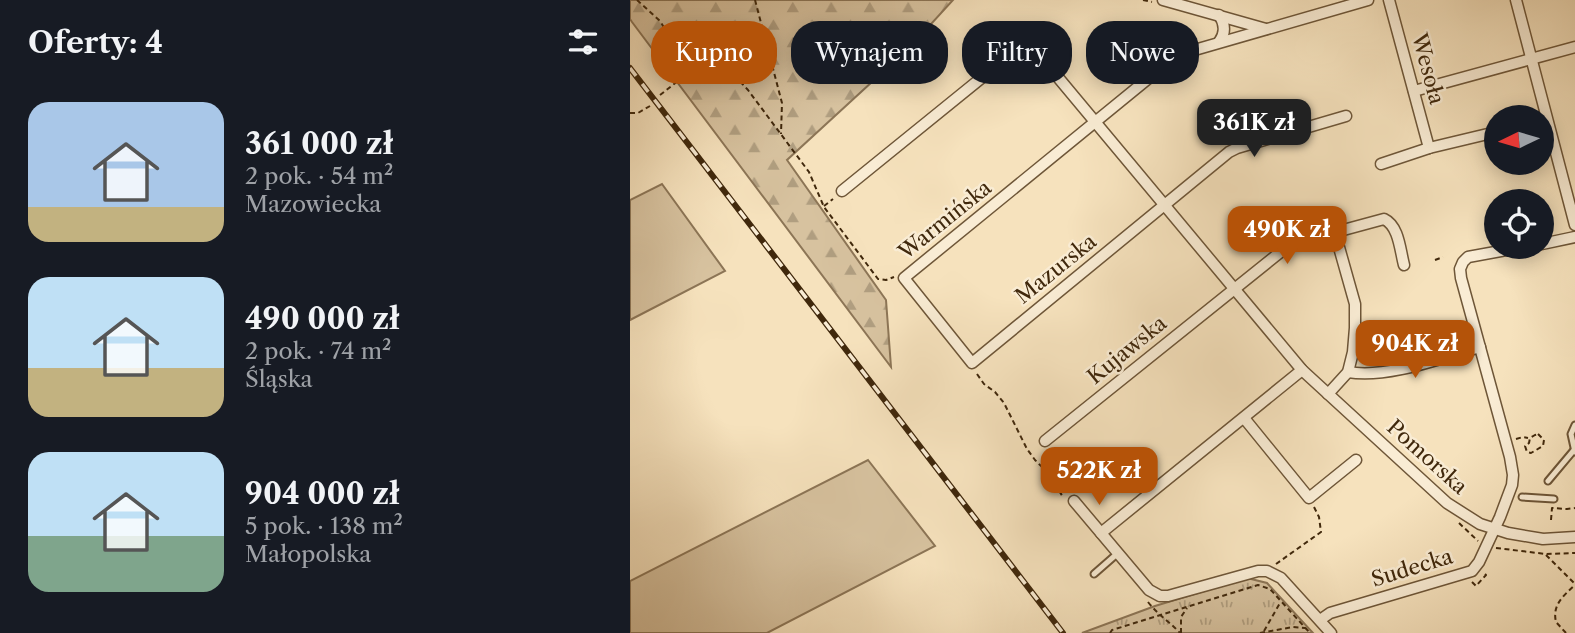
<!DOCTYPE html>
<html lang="pl">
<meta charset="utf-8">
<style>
body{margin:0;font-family:"Libre Caslon Text",serif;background:#242831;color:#f1f3f6;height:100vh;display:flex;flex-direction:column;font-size:26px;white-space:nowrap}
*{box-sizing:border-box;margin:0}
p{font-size:23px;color:#9ea1a6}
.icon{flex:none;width:38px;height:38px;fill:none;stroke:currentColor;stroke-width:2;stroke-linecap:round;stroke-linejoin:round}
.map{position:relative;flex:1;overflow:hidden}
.side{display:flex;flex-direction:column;background:#171b24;width:630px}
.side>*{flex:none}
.hud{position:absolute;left:21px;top:21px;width:665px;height:63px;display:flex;gap:14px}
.needle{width:46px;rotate:265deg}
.tools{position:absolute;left:854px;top:105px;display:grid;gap:14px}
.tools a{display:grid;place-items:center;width:70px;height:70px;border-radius:50%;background:#171b24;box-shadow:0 4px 18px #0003;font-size:35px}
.price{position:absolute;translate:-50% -60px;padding:0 16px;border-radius:14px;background:#b45309;color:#fff;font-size:23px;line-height:46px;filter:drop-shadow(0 2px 4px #0008)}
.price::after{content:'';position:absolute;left:50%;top:42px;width:21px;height:16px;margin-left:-10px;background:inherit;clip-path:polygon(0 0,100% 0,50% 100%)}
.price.selected{background:#222;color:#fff}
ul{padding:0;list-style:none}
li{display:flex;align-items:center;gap:21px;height:175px;padding:0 28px}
li span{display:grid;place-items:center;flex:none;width:196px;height:140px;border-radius:21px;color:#555}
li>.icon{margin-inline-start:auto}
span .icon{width:84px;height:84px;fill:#fffc;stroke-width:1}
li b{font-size:30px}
h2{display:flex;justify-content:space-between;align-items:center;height:84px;padding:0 28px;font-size:30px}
.tag{padding:0 24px;border-radius:28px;background:#171b24;box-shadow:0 4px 18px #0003;font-size:24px;line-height:63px}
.tag.selected{background:#b45309;color:#fff}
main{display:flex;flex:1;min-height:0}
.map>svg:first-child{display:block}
.green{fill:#d7c29f;stroke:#8c7556;stroke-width:2}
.forest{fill:url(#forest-firs);stroke:#8c7556;stroke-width:2}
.park{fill:url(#park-tufts);stroke:#8c7556;stroke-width:2}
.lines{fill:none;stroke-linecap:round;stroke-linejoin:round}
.service-casing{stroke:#6e5638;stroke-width:9}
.minor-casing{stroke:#6e5638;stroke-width:13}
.path{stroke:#40280c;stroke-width:2;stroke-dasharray:5 3.5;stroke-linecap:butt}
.service{stroke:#f9ecd4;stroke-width:5}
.minor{stroke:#f9ecd4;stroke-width:10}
.rail-casing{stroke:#40280c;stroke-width:6}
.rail{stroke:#f9ecd4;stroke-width:3.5;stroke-dasharray:10;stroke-linecap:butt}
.labels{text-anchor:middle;stroke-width:5;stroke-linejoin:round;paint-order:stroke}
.street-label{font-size:21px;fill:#40280c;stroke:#f9ecd4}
</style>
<main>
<section class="side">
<h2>Oferty: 4<svg class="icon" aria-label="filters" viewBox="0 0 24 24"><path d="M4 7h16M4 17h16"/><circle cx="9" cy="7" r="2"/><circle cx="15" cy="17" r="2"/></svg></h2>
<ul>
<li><span style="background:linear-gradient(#a9c7e8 75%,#c2b280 0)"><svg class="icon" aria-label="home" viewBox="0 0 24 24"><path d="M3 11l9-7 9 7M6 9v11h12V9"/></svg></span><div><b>361 000 zł</b><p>2 pok. · 54 m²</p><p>Mazowiecka</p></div></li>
<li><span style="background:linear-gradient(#bfe0f5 65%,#c2b280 0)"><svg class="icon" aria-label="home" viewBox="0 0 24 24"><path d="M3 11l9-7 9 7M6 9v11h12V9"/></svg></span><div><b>490 000 zł</b><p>2 pok. · 74 m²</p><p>Śląska</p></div></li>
<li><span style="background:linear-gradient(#bfe0f5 60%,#7fa58c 0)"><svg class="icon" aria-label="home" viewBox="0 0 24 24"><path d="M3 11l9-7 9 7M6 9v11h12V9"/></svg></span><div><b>904 000 zł</b><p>5 pok. · 138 m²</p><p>Małopolska</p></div></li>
</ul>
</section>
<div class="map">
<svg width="945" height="633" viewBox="0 0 945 633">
<defs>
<pattern id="forest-firs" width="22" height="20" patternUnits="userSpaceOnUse" patternTransform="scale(1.75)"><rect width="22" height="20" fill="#d7c29f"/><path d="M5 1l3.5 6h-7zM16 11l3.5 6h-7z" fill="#b09e80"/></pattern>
<pattern id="park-tufts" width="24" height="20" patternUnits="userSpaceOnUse" patternTransform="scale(1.75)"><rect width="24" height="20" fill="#d7c29f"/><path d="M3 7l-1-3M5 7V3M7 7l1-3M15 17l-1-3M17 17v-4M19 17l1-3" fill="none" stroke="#b09e80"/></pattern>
</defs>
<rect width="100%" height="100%" fill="#f6e2bd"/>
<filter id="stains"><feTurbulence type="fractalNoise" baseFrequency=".00286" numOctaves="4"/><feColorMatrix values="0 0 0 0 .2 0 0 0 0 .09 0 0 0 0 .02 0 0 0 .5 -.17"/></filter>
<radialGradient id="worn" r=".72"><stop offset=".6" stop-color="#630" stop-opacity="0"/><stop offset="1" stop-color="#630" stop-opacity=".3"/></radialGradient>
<g class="green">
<polygon points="32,184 95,271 0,320 0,200"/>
<polygon points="238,460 305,546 137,633 0,633 0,581"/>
</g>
<polygon class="forest" points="0,0 323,0 280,47 157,160 256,300 261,367 2,22 0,19"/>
<polygon class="park" points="617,578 637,583 683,633 452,633 525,606"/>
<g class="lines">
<defs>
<g id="service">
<polyline points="945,452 941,434 945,425"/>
<polyline points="918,481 944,450"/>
<polyline points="892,497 924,499"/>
<polyline points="464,574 488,553"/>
</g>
<g id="minor">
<polyline points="533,0 636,29"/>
<polyline points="759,0 799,148"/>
<polyline points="886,0 945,225"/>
<path d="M589 15C595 24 596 33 589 42"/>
<polyline points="784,91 945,47"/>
<polyline points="716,116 607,148 599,152 342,363 274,278 541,60 561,51 738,0"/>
<polyline points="751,164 799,148 866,132"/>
<path d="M212 191 386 50C394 47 400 47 406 51L672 370 817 503 850 524 878 533 913 539 945 537"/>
<polyline points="912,244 945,237"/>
<path d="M718 372C757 379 811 358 850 347"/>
<polyline points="698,394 718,372 723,352 725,328 725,304 705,233"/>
<polyline points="614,418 679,498 726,460"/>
<path d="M415 441 653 250 669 242 754 219C769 226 770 250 774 265"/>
<polyline points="444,501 519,590 530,596 538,596 628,571 637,571 651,578 701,633"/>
<polyline points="471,533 672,370"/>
<polyline points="690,620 700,613 842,571 849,562 870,517 882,485 883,475 880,457 831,278 830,269 833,262 838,257 893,247"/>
</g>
</defs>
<use href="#service" class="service-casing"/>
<use href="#minor" class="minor-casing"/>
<g class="path">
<polyline points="7,0 30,21 35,29 56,34 72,41 79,46 88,58 94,61 104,75 118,90 179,172 194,207 248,279 256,280 264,277"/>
<polyline points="125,0 152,103 151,134"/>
<polyline points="513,0 522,2"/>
<polyline points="30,95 67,66 81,50"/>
<polyline points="0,113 8,113 20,106"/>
<polyline points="194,206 203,199"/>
<polyline points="805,260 813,257"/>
<polyline points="347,374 354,384 365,392 374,403 397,449 405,460 418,473 433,497"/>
<polygon points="908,434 914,440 913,446 901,453 897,452 895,446 899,443 900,438 905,435"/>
<polyline points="886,439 893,437 898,438"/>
<polyline points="418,473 419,450"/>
<polyline points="921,520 922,508 937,509 945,508"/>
<polyline points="829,523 848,541"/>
<polyline points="866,548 916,554 945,553"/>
<polyline points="916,555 944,583"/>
<polyline points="646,564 691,532 689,517 684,507"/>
<polyline points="842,582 846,586 856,575 855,574"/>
<path d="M518 602C528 615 539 621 550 633"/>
<polyline points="634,631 650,603"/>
<polyline points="480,633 482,630 628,585 640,589 680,633"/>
<polyline points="551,633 551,617 557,608"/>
<polyline points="630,633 663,627 675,628"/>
<path d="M936 633 926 622C922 605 933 596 945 585"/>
</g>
<use href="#service" class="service"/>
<use href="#minor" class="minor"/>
<defs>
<polyline id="rail" points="0,68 433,633"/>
</defs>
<use href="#rail" class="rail-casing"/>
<use href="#rail" class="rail"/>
</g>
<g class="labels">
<g class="street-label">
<text transform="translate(798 69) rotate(75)" y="7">Wesoła</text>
<text transform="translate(315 220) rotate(-39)" y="7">Warmińska</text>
<text transform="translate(426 269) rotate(-39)" y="7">Mazurska</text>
<text transform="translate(497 350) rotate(-39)" y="7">Kujawska</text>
<text transform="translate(797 457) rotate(42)" y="7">Pomorska</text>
<text transform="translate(782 568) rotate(-17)" y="7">Sudecka</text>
</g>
</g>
<rect width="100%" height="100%" filter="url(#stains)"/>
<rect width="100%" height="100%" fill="url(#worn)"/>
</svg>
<div class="tools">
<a><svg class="needle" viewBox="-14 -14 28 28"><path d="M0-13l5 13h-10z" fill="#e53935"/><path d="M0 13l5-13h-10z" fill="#9ea1a6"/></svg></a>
<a><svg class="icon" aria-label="locate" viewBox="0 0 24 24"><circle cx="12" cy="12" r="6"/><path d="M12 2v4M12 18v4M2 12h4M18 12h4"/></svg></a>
</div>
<b class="price selected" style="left:624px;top:159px">361K zł</b>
<b class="price" style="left:657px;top:266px">490K zł</b>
<b class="price" style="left:785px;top:380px">904K zł</b>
<b class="price" style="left:469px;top:507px">522K zł</b>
<div class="hud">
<a class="tag selected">Kupno</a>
<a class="tag">Wynajem</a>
<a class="tag">Filtry</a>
<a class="tag">Nowe</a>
</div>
</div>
</main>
